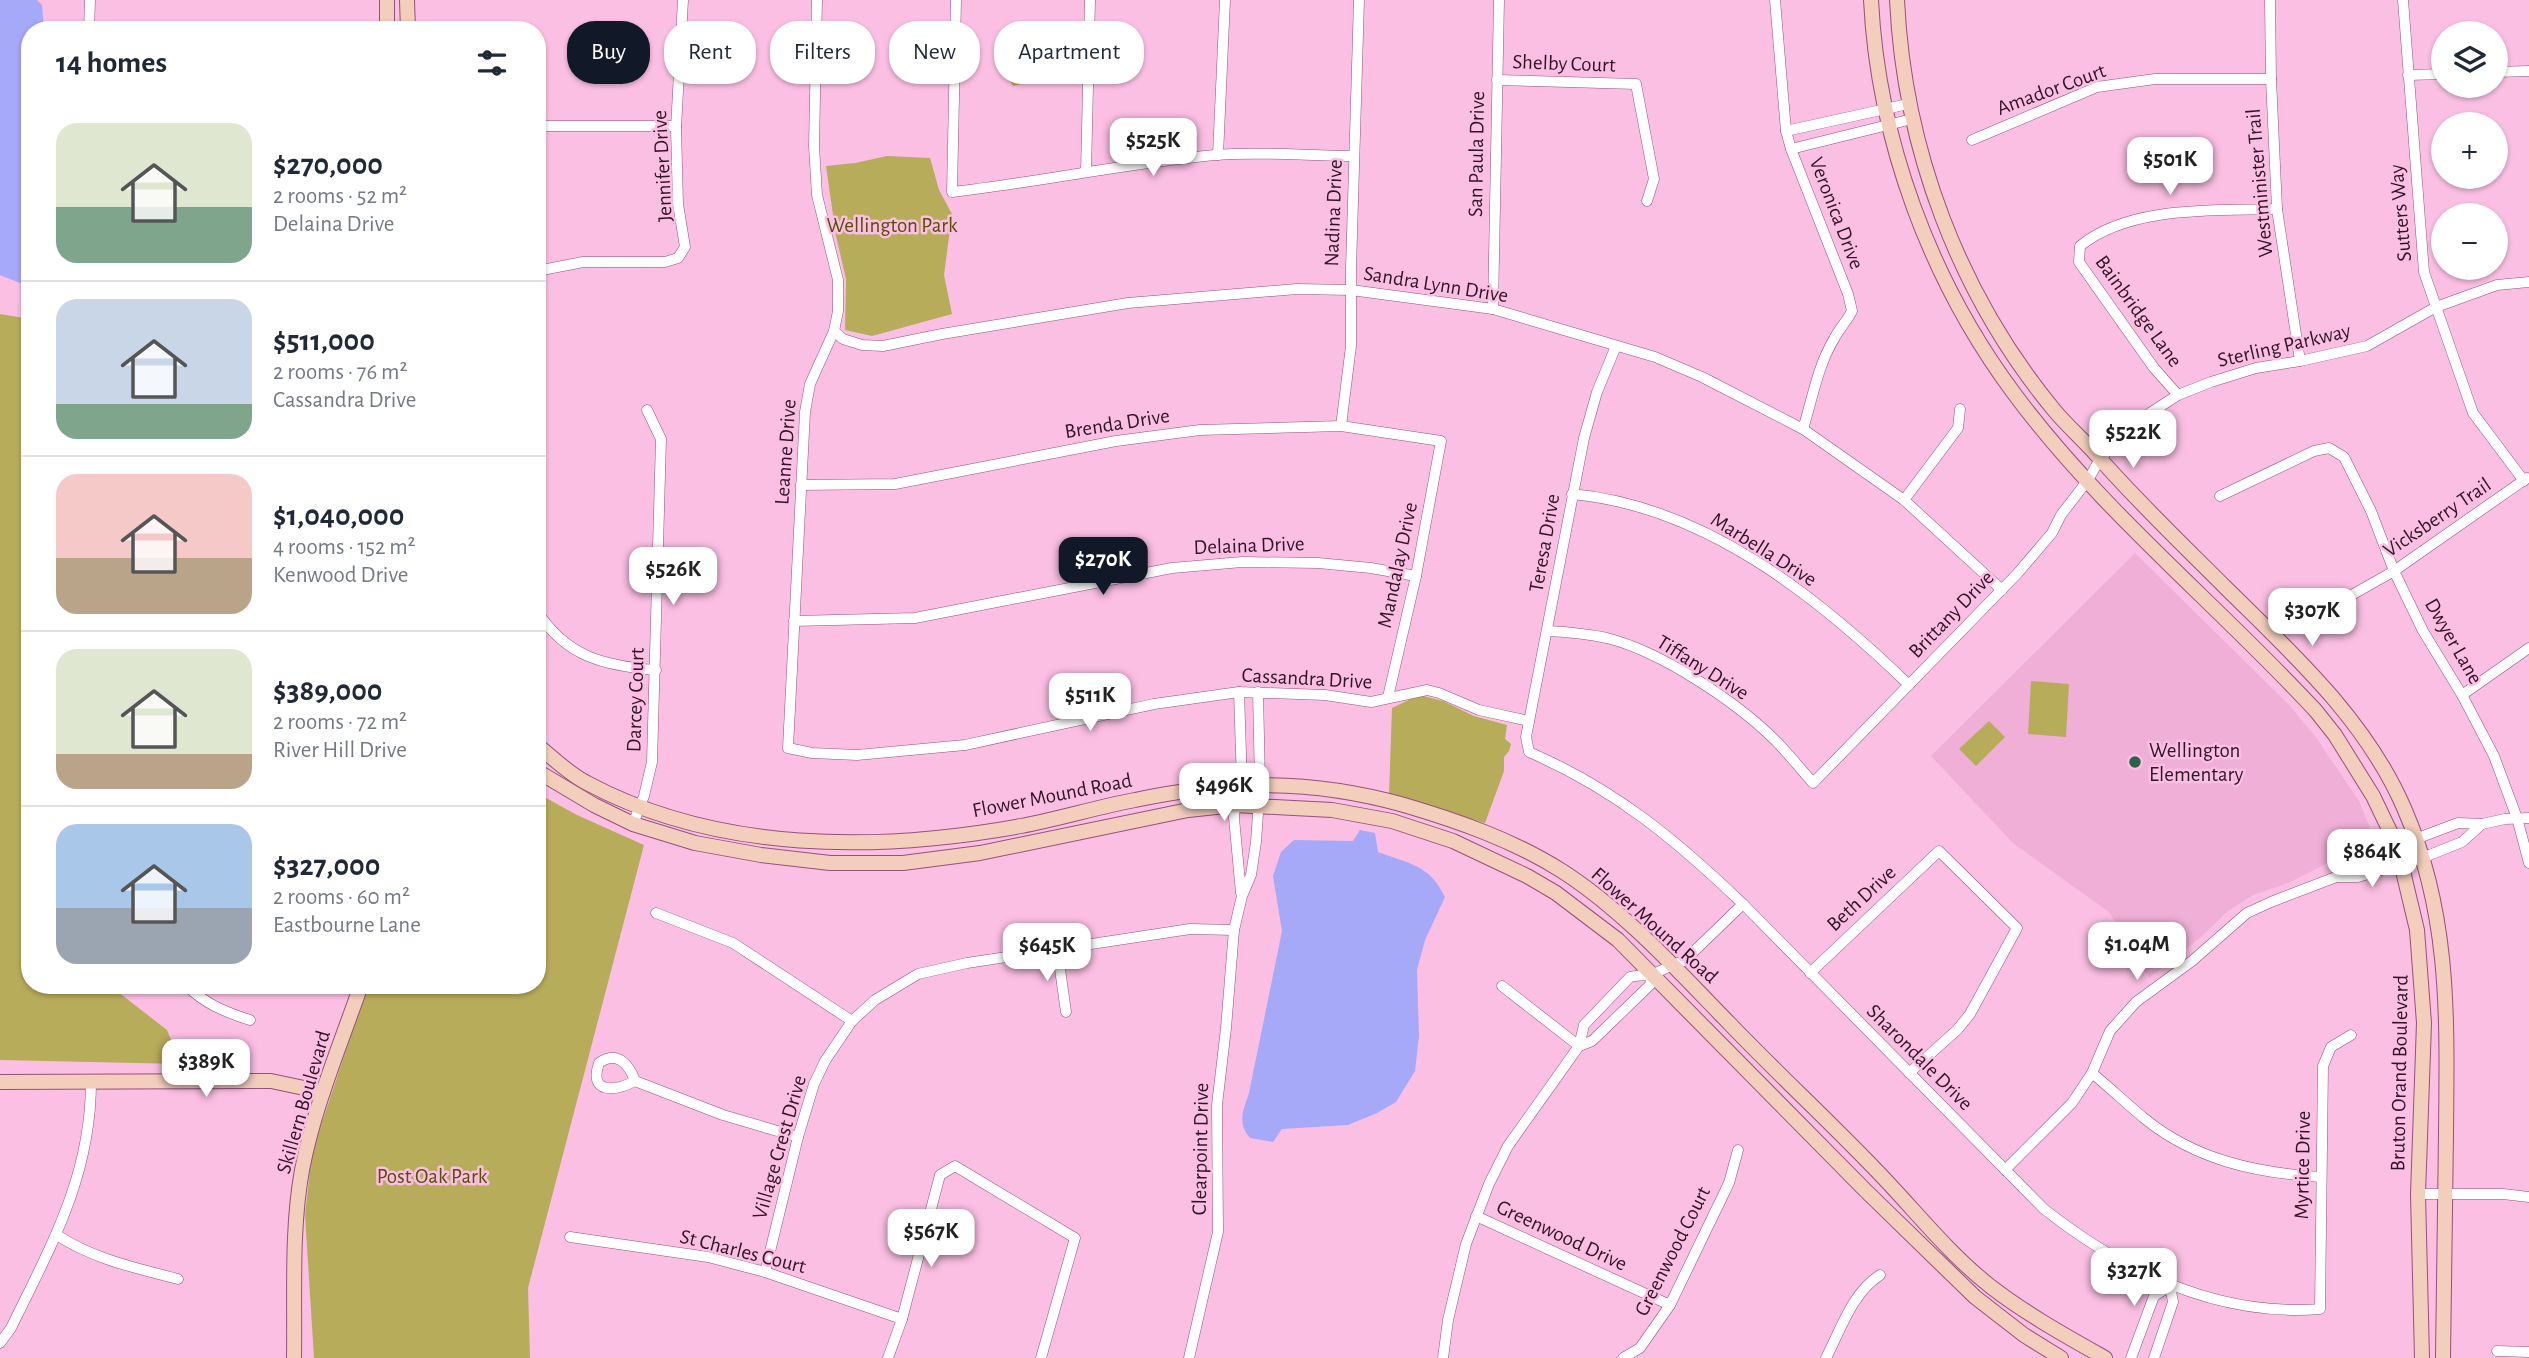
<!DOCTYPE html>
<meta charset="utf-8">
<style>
body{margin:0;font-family:"Alegreya Sans",sans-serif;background:#f6f6f7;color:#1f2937;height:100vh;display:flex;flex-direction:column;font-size:26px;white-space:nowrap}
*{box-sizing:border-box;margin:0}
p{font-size:23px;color:#747a83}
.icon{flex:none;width:38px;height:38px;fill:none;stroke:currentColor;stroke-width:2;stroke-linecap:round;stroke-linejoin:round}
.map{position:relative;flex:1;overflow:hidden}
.panel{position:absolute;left:21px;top:21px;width:525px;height:973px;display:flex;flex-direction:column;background:#fff;border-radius:28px;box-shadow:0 2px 5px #0004}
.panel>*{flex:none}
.hud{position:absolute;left:567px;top:21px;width:665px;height:63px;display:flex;gap:14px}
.buttons{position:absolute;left:2431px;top:21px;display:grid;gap:14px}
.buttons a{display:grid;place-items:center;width:77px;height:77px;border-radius:50%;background:#fff;box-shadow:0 2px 5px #0004;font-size:35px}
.price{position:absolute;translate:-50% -60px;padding:0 16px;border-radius:14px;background:#fff;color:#222;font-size:23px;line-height:46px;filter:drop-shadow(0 2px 4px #0008)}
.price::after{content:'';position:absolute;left:50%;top:42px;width:21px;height:16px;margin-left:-10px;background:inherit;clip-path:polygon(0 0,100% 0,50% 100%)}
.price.active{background:#111827;color:#fff}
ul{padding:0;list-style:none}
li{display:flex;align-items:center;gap:21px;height:175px;padding:0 35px}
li+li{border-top:2px solid #e0e1e3}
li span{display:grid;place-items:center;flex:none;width:196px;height:140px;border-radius:21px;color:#555}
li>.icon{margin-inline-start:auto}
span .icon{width:84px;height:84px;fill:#fffc;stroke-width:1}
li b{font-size:30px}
h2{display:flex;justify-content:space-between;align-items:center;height:84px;padding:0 35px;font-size:30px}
.pill{padding:0 24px;border-radius:28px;background:#fff;box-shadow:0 2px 5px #0004;font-size:24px;line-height:63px}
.pill.active{background:#111827;color:#fff}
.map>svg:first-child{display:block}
.built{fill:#efafd6}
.green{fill:#b7ac5a}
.water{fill:#a6a8f8}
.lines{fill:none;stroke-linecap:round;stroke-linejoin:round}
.street-casing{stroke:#93527c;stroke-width:11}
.secondary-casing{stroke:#93527c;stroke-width:16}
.street{stroke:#fff;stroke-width:10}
.secondary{stroke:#f3cebc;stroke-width:14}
.poi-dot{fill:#2b634a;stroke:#fbbfe3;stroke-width:2.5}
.labels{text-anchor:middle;stroke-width:5;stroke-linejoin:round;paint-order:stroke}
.street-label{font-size:21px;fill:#301527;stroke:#fbbfe3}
.park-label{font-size:21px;fill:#584f05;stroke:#fbbfe3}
.poi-label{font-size:21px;fill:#301527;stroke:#fbbfe3;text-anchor:start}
</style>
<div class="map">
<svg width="2529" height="1358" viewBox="0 0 2529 1358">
<rect width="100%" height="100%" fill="#fbbfe3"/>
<polygon class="built" points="2135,553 2289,705 2315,736 2359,801 2377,845 2332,861 2288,883 2253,895 2228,911 2202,936 2149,978 2109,912 2013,843 1931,756"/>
<g class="green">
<path d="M1018 49 1024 57 1026 83 1013 86C1007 75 1002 65 1007 52Z"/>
<polygon points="887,156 930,158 939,190 952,214 944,275 952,314 872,336 845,330 846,279 836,236 826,166 855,163"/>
<polygon points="0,314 30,319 30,689 25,717 30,733 30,985 109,985 167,1030 181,1064 0,1060"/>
<polygon points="2031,681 2069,684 2066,737 2028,734"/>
<polygon points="1419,695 1443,701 1474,716 1507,725 1505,739 1511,744 1509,751 1504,757 1504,771 1485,823 1389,795 1392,708"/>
<polygon points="1989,721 2005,737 1976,766 1959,749"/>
<polygon points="537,793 577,815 644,845 528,1288 530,1358 314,1358 305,1215 312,1152 368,985 537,985"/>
</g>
<g class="water">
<polygon points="0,0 37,0 42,5 44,30 30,30 30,287 0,275"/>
<path d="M1360 830 1375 833 1378 852C1409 864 1429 864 1445 897L1425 940 1417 970 1419 1036 1415 1071 1396 1102 1377 1113 1348 1125 1282 1129 1273 1142 1250 1138C1237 1123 1243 1111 1249 1093L1282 931 1273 876 1281 852 1294 840 1353 841Z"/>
</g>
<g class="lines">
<defs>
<g id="street">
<polyline points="817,0 814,146 817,195 838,280 838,311 834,331 810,384 805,412 788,748 812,753 857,755 965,745 1154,704 1239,692 1325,695 1371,702 1427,690 1439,693 1479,710 1529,721"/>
<path d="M956 0 952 192C1040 182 1127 163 1215 155 1261 151 1309 156 1354 156"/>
<path d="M1775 0 1786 131 1791 149 1848 294 1852 311C1847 321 1839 329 1834 339 1818 365 1812 400 1803 429"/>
<polyline points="2270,0 2271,79 2277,209 2300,361"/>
<polyline points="2403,0 2424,272 2473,413 2524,481"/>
<polyline points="89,30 90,0"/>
<polyline points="2496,72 2529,71"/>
<polyline points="2408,75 2443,74"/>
<polyline points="1497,80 1636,84 1654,179 1647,201"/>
<polyline points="537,126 676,126"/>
<polyline points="1786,131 1908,104"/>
<polyline points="1972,140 2097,87 2155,79 2271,79"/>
<polyline points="1791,149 1912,119"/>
<polyline points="1218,155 1225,0"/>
<polyline points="1086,172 1090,0"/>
<polyline points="537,271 583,262 665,262 678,258 685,247 678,204 676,128 683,0"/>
<polyline points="1493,309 1499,0"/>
<polyline points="834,331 843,339 862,345 883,346 942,334 1128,303 1297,289 1351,290 1493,309 1655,357 1702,377 1803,429 1904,500 2002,590"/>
<path d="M1616 346 1597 392 1584 438 1526 737 1529 752C1615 789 1676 840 1743 904L2044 1209C2124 1272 2216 1317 2320 1309L2323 1066 2331 1047 2351 1035"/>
<path d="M2178 395 2154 368 2079 262 2080 246C2130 205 2216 211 2277 209"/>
<polyline points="1341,426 1351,346 1351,268 1359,0"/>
<polyline points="801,485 895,484 1116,441 1200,430 1341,426 1441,441 1416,576 1388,697"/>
<path d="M1572 494C1704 506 1817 596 1909 685"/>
<polyline points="2220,496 2314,451 2329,448 2344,457 2371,511 2394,571 2423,631 2462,695 2494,756 2517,818 2529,863"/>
<polyline points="1904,500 1958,428 1960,409"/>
<path d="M537 611C566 657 605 666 656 670"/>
<polyline points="2338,617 2350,596 2394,571 2527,478"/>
<polyline points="794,621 915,618 1172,568 1242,562 1318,563 1371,568 1416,576"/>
<path d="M1548 631C1568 632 1588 634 1607 638 1662 652 1737 702 1777 742 1789 755 1801 769 1813 783L2017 574 2052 533 2061 515 2088 480 2100 459 2122 435 2150 413 2178 395 2211 382 2256 368 2300 361 2367 346 2436 307 2497 285 2529 282"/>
<polyline points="1239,692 1242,784 1235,805 1234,818 1241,893"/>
<polyline points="2462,695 2529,648"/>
<polyline points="633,824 644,796 652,762 661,439 647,410"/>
<polyline points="2336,877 2352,861 2397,846 2458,823 2482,824 2505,819 2529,818"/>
<polyline points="656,913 733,943 852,1021"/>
<polyline points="1057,948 1066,1012"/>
<polyline points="1810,973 1939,851 2017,928 1970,1014 1957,1030 1909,1073"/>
<path d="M186 985C205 1004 225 1012 250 1020"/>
<polyline points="1502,986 1579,1046"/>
<polyline points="1579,1046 1592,1041 1650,985 1652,974"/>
<path d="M2092 1073C2110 1088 2127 1104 2145 1119 2196 1160 2256 1173 2321 1177"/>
<path d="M635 1081C616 1091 588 1095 599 1063 617 1050 629 1064 635 1081L723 1115 798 1137"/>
<polyline points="2005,1170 2072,1103 2092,1073 2110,1031 2136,1002 2192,961 2247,913 2271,902 2336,877 2358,877 2422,858 2462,842 2482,824"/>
<polyline points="2418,1194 2503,1194 2529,1197"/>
<polyline points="1476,1216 1670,1305"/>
<path d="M57 1235C93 1259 136 1268 178 1279"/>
<polyline points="570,1237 708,1257 765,1272 902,1319"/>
<polyline points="765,1272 798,1137 814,1084 825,1061 852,1021 875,1000 918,974 967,963 1190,929 1234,930"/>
<path d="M0 1343 11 1328C51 1246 91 1176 91 1082"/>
<polyline points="2497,1351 2529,1352"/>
<polyline points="888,1358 902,1319 940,1175 955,1166 1075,1238 1041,1358"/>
<polyline points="1189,1358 1218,1232 1217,1105 1226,1028 1234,930 1242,896 1251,875 1256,842 1260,784 1258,692"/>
<path d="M1443 1358 1448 1320 1466 1244 1489 1184 1508 1146 1579 1046 1584 1025 1630 977C1637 975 1645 976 1652 974 1663 971 1671 964 1684 961L1743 904"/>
<polyline points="1623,1358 1640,1348 1670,1305 1729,1183 1738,1150"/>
<path d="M1826 1358C1841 1329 1852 1293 1880 1275"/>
<polyline points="2131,1358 2154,1296 2170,1286 2173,1302 2154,1358"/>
</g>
<g id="secondary">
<polyline points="407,0 408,30"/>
<path d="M1871 0C1878 140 1930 280 2013 392 2100 510 2217 604 2316 711L2335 735 2373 796 2397 846 2417 930 2424 1023 2418 1194 2422 1358"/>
<path d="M1897 0C1904 149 1959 295 2054 410 2069 428 2087 443 2102 461 2141 505 2184 546 2226 588 2293 654 2366 720 2404 808 2451 915 2447 1021 2446 1134 2445 1209 2444 1283 2443 1358"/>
<polyline points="387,30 387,0"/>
<path d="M537 745C553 758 569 774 587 783 718 853 878 852 1021 826 1059 819 1097 807 1135 800 1229 780 1311 779 1404 805 1458 821 1513 840 1562 871 1623 910 1678 971 1729 1023 1777 1073 1828 1120 1876 1170 1914 1209 1947 1252 1990 1286 2026 1314 2066 1336 2105 1358"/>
<polyline points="537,771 594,805 633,824 695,843 761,855 830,863 903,863 980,853 1188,810 1235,805 1332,810 1392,821 1453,841 1527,876 1556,893 1618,940 1866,1191 1975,1297 2024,1335 2061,1358"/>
<polyline points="0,1082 271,1081 323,1092"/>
<path d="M294 1358C295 1296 291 1231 302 1170 314 1107 340 1046 361 985"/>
</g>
</defs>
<use href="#street" class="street-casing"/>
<use href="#secondary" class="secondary-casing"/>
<use href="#street" class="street"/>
<use href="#secondary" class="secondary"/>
</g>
<circle class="poi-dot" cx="2135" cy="762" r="7"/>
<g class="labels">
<g class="street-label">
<text transform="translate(1564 63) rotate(2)" y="7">Shelby Court</text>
<text transform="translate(2051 89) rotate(-20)" y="7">Amador Court</text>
<text transform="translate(1476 154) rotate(-89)" y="7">San Paula Drive</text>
<text transform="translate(662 166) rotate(-93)" y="7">Jennifer Drive</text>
<text transform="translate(2259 183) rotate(-95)" y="7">Westminister Trail</text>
<text transform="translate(1333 213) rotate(-88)" y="7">Nadina Drive</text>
<text transform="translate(1837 213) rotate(69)" y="7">Veronica Drive</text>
<text transform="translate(2400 213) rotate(-95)" y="7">Sutters Way</text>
<text transform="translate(1436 284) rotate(9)" y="7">Sandra Lynn Drive</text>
<text transform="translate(2139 311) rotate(54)" y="7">Bainbridge Lane</text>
<text transform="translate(2284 345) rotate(-13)" y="7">Sterling Parkway</text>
<text transform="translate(1117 423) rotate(-9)" y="7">Brenda Drive</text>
<text transform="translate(785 452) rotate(-86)" y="7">Leanne Drive</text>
<text transform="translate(2437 517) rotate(-34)" y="7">Vicksberry Trail</text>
<text transform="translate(1544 543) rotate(-80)" y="7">Teresa Drive</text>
<text transform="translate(1249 545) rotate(-2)" y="7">Delaina Drive</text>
<text transform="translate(1764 549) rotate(32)" y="7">Marbella Drive</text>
<text transform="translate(1397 565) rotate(-78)" y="7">Mandalay Drive</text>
<text transform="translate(1951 614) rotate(-46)" y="7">Brittany Drive</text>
<text transform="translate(2454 641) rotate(60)" y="7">Dwyer Lane</text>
<text transform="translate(1703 667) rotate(32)" y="7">Tiffany Drive</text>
<text transform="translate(1307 678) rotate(3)" y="7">Cassandra Drive</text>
<text transform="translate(635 700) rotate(-88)" y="7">Darcey Court</text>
<text transform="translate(1052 795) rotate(-11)" y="7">Flower Mound Road</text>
<text transform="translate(1861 898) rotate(-43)" y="7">Beth Drive</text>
<text transform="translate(1655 925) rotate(42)" y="7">Flower Mound Road</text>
<text transform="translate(1920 1057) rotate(45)" y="7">Sharondale Drive</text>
<text transform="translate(2399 1073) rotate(-89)" y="7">Bruton Orand Boulevard</text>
<text transform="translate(303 1102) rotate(-74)" y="7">Skillern Boulevard</text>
<text transform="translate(779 1147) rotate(-74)" y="7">Village Crest Drive</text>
<text transform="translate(1200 1149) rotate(-89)" y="7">Clearpoint Drive</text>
<text transform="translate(2302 1165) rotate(-89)" y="7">Myrtice Drive</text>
<text transform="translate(1562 1235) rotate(25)" y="7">Greenwood Drive</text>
<text transform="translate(743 1251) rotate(14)" y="7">St Charles Court</text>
<text transform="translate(1672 1251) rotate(-63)" y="7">Greenwood Court</text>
</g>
<g class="park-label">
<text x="892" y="232">Wellington Park</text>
<text x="432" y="1183">Post Oak Park</text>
</g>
<g class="poi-label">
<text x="2149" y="757">Wellington<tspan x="2149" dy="24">Elementary</tspan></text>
</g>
</g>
</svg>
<div class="buttons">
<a><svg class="icon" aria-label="layers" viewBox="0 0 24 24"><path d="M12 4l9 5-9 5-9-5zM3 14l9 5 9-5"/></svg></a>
<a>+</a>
<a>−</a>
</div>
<b class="price" style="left:1153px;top:178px">$525K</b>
<b class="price" style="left:2170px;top:197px">$501K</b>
<b class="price" style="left:2133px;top:470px">$522K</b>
<b class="price active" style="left:1103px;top:597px">$270K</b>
<b class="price" style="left:673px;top:607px">$526K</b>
<b class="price" style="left:2312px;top:648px">$307K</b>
<b class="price" style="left:1090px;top:733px">$511K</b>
<b class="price" style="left:1224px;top:823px">$496K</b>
<b class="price" style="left:2372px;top:889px">$864K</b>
<b class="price" style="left:2137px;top:982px">$1.04M</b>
<b class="price" style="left:1047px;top:983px">$645K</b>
<b class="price" style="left:206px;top:1099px">$389K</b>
<b class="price" style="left:931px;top:1269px">$567K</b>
<b class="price" style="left:2134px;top:1308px">$327K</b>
<div class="hud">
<a class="pill active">Buy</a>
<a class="pill">Rent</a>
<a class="pill">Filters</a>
<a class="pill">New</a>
<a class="pill">Apartment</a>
</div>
<section class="panel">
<h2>14 homes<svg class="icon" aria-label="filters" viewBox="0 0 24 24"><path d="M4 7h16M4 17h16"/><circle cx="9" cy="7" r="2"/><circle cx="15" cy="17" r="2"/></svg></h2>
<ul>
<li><span style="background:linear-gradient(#dfe7d0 60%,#7fa58c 0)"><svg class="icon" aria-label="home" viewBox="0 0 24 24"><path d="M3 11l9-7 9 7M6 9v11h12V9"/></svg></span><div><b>$270,000</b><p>2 rooms · 52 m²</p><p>Delaina Drive</p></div></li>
<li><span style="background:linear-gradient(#c9d6e8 75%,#7fa58c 0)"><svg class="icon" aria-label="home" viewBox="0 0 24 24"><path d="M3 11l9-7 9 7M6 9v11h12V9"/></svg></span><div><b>$511,000</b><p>2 rooms · 76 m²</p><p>Cassandra Drive</p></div></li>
<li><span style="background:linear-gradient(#f6c9c9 60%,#b9a48a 0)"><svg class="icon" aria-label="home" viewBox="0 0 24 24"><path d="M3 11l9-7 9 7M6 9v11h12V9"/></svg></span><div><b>$1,040,000</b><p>4 rooms · 152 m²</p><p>Kenwood Drive</p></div></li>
<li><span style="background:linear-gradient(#dfe7d0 75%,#b9a48a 0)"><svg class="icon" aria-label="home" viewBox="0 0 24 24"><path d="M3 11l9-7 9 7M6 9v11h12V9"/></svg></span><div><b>$389,000</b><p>2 rooms · 72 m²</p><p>River Hill Drive</p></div></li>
<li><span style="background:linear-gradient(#a9c7e8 60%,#9aa5b1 0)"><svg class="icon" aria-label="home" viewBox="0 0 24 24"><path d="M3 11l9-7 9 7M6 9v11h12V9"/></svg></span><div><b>$327,000</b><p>2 rooms · 60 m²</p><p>Eastbourne Lane</p></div></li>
</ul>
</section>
</div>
